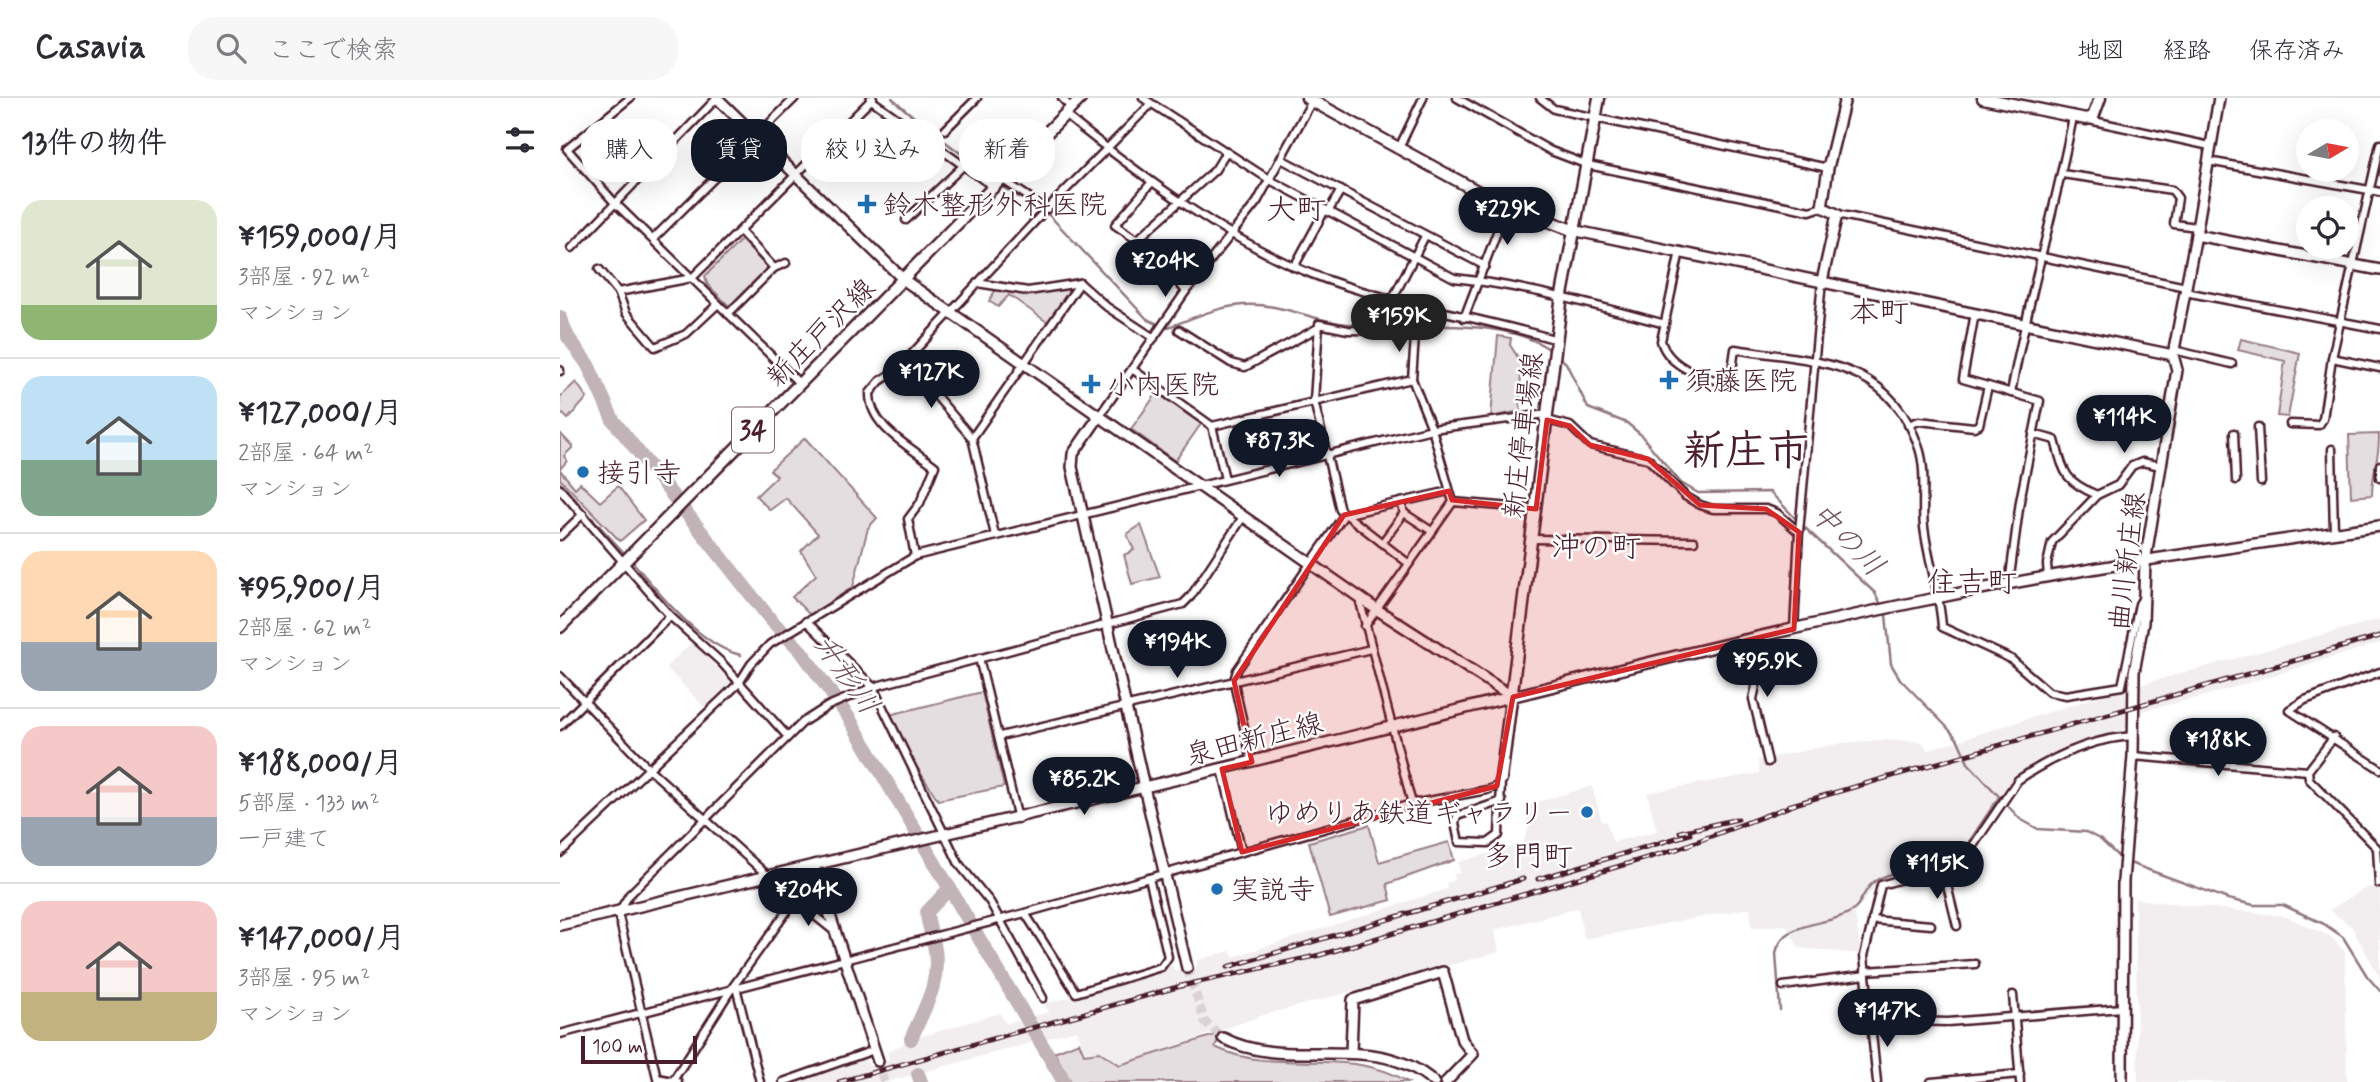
<!DOCTYPE html>
<html lang="ja">
<meta charset="utf-8">
<style>
body{margin:0;font-family:Mynerve,"Klee One",sans-serif;background:#f7f7f7;color:#2b2b33;height:100vh;display:flex;flex-direction:column;font-size:26px;white-space:nowrap}
*{box-sizing:border-box;margin:0}
p{font-size:23px;color:#7c7c81}
.icon{flex:none;width:38px;height:38px;fill:none;stroke:currentColor;stroke-width:2;stroke-linecap:round;stroke-linejoin:round}
.map{position:relative;flex:1;overflow:hidden}
.details{display:flex;flex-direction:column;background:#fff;width:560px}
.details>*{flex:none}
.guide{position:absolute;left:21px;top:21px;width:665px;height:63px;display:flex;gap:14px}
.needle{width:46px;rotate:80deg}
.buttons{position:absolute;left:1736px;top:21px;display:grid;gap:14px}
.buttons a{display:grid;place-items:center;width:63px;height:63px;border-radius:50%;background:#fff;box-shadow:0 7px 28px #0002;font-size:35px}
.scale{position:absolute;left:21px;bottom:18px;width:116px;box-sizing:border-box;padding-left:7px;border:4px solid #4a1f2b;border-top:0;font-size:19px;line-height:24px;white-space:nowrap;color:#4a1f2b;-webkit-text-stroke:5px #fff;paint-order:stroke}
.price{position:absolute;translate:-50% -60px;padding:0 16px;border-radius:24px;background:#111827;color:#fff;font-size:23px;line-height:46px;filter:drop-shadow(0 2px 4px #0008)}
.price::after{content:'';position:absolute;left:50%;top:42px;width:21px;height:16px;margin-left:-10px;background:inherit;clip-path:polygon(0 0,100% 0,50% 100%)}
.price.active{background:#222;color:#fff}
ul{padding:0;list-style:none}
li{display:flex;align-items:center;gap:21px;height:175px;padding:0 21px}
li+li{border-top:2px solid #e1e1e2}
li span{display:grid;place-items:center;flex:none;width:196px;height:140px;border-radius:21px;color:#555}
li>.icon{margin-inline-start:auto}
span .icon{width:84px;height:84px;fill:#fffc;stroke-width:1}
li b{font-size:30px}
h2{display:flex;justify-content:space-between;align-items:center;height:84px;padding:0 21px;font-size:30px}
.tag{padding:0 24px;border-radius:28px;background:#fff;box-shadow:0 7px 28px #0002;font-size:24px;line-height:63px}
.tag.active{background:#111827;color:#fff}
header{display:flex;align-items:center;gap:42px;box-sizing:border-box;height:98px;padding:0 35px;background:#fff;border-bottom:2px solid #e1e1e2}
header strong{font-size:33px}
nav{display:flex;gap:38px;margin-inline-start:auto;font-size:24px}
.search{width:490px;height:63px;background:#f7f7f7;display:flex;align-items:center;gap:18px;box-sizing:border-box;padding:0 24px;border-radius:28px;color:#7c7c81;font-size:26px}
main{display:flex;flex:1;min-height:0}
.map>svg:first-child{display:block}
.built{fill:#f2eeef}
.green{fill:#e5dee0;stroke:#987e86;stroke-width:2}
.lines{fill:none;stroke-linecap:round;stroke-linejoin:round}
.stream{stroke:#91787e;stroke-width:2.5}
.river{stroke:#c1b3b6;stroke-width:14}
.secondary-tunnel{stroke:#dbd2d5;stroke-width:9;stroke-dasharray:9 4.5;stroke-linecap:butt}
.street-casing{stroke:#4a1f2b;stroke-width:11}
.secondary-casing{stroke:#4a1f2b;stroke-width:14}
.primary-casing{stroke:#4a1f2b;stroke-width:15}
.street{stroke:#fff;stroke-width:6}
.secondary{stroke:#fff;stroke-width:9}
.primary{stroke:#fff;stroke-width:10}
.rail-casing{stroke:#4a1f2b;stroke-width:5}
.rail{stroke:#fff;stroke-width:2.5;stroke-dasharray:8;stroke-linecap:butt}
.marked{fill:#d62828;fill-opacity:0.2;stroke:#d62828;stroke-width:5;stroke-linejoin:round}
.poi-dot{fill:#1f6fb2;stroke:#fff;stroke-width:2.5}
.labels{text-anchor:middle;stroke-width:5;stroke-linejoin:round;paint-order:stroke}
.shield{fill:#fff;stroke:#80626b;stroke-width:2}
.shield-label{font-size:26px;font-weight:bold;fill:#4a1f2b}
.poi-label{font-size:28px;fill:#4a1f2b;stroke:#fff;text-anchor:start}
.street-label{font-size:28px;fill:#4a1f2b;stroke:#fff}
.neighbourhood-label{font-size:30px;fill:#4a1f2b;stroke:#fff}
.water-label{font-size:30px;font-style:italic;fill:#74535c;stroke:#fff}
.town-label{font-size:42px;font-weight:bold;fill:#4a1f2b;stroke:#fff}
</style>
<header>
<strong>Casavia</strong>
<div class="search"><svg class="icon" aria-label="search" viewBox="0 0 24 24"><circle cx="10" cy="10" r="6"/><path d="M15 15l6 6"/></svg>ここで検索</div>
<nav><a>地図</a><a>経路</a><a>保存済み</a></nav>
</header>
<main>
<section class="details">
<h2>13件の物件<svg class="icon" aria-label="filters" viewBox="0 0 24 24"><path d="M4 7h16M4 17h16"/><circle cx="9" cy="7" r="2"/><circle cx="15" cy="17" r="2"/></svg></h2>
<ul>
<li><span style="background:linear-gradient(#dfe7d0 75%,#8fb573 0)"><svg class="icon" aria-label="home" viewBox="0 0 24 24"><path d="M3 11l9-7 9 7M6 9v11h12V9"/></svg></span><div><b>¥159,000/月</b><p>3部屋 · 92 m²</p><p>マンション</p></div></li>
<li><span style="background:linear-gradient(#bfe0f5 60%,#7fa58c 0)"><svg class="icon" aria-label="home" viewBox="0 0 24 24"><path d="M3 11l9-7 9 7M6 9v11h12V9"/></svg></span><div><b>¥127,000/月</b><p>2部屋 · 64 m²</p><p>マンション</p></div></li>
<li><span style="background:linear-gradient(#ffd9b3 65%,#9aa5b1 0)"><svg class="icon" aria-label="home" viewBox="0 0 24 24"><path d="M3 11l9-7 9 7M6 9v11h12V9"/></svg></span><div><b>¥95,900/月</b><p>2部屋 · 62 m²</p><p>マンション</p></div></li>
<li><span style="background:linear-gradient(#f6c9c9 65%,#9aa5b1 0)"><svg class="icon" aria-label="home" viewBox="0 0 24 24"><path d="M3 11l9-7 9 7M6 9v11h12V9"/></svg></span><div><b>¥188,000/月</b><p>5部屋 · 133 m²</p><p>一戸建て</p></div></li>
<li><span style="background:linear-gradient(#f6c9c9 65%,#c2b280 0)"><svg class="icon" aria-label="home" viewBox="0 0 24 24"><path d="M3 11l9-7 9 7M6 9v11h12V9"/></svg></span><div><b>¥147,000/月</b><p>3部屋 · 95 m²</p><p>マンション</p></div></li>
</ul>
</section>
<div class="map">
<svg width="1820" height="984" viewBox="0 0 1820 984">
<rect width="100%" height="100%" fill="#fff"/>
<filter id="ink" filterUnits="userSpaceOnUse"><feTurbulence type="fractalNoise" baseFrequency=".0143" numOctaves="2"/><feDisplacementMap in="SourceGraphic" scale="14" xChannelSelector="R" yChannelSelector="G"/><feConvolveMatrix kernelMatrix="1 2 1 2 8 2 1 2 1" color-interpolation-filters="sRGB"/></filter>
<g filter="url(#ink)">
<g class="built">
<polygon points="1820,521 1820,545 1645,598 1570,616 1570,627 1556,637 1509,650 1468,672 1453,682 1402,759 1395,764 1317,785 1295,815 1301,856 1239,850 1226,827 1192,830 1190,810 1024,841 1018,810 935,832 939,854 704,917 560,967 541,953 525,955 517,932 327,984 236,984 302,961 307,963 309,968 328,962 328,953 356,940 440,915 446,926 489,914 484,906 580,880 595,869 611,865 615,873 637,868 637,862 670,853 673,859 887,791 886,785 895,782 894,776 900,775 898,764 963,746 969,729 964,708 994,699 1032,688 1042,724 1046,723 1053,744 1097,733 1087,695 1199,675 1198,662 1282,645 1323,642 1362,644 1368,652 1553,594"/>
<polygon points="132,544 172,585 146,611 106,569"/>
<polygon points="1820,788 1820,880 1791,828 1769,812 1806,790"/>
<polygon points="1575,801 1724,818 1770,838 1785,854 1787,984 1578,984"/>
</g>
<g class="green">
<polygon points="181,142 209,171 175,206 168,207 147,186 145,178"/>
<polygon points="510,189 513,191 487,224 449,197 438,209 429,203 436,191 468,195"/>
<polygon points="938,238 951,240 950,247 961,264 960,313 931,319"/>
<polygon points="1681,241 1740,255 1728,319 1717,318 1725,263 1678,252"/>
<polygon points="16,284 27,300 8,321 3,316 0,318 0,299"/>
<polygon points="597,295 641,326 615,363 571,331"/>
<polygon points="0,335 13,349 4,358 7,363 0,371"/>
<path d="M1819 336C1820 359 1812 373 1812 397L1791 399 1789 337Z"/>
<polygon points="245,340 317,420 308,430 293,489 250,517 232,499 256,477 241,453 258,436 226,400 210,412 196,398 217,378 210,372"/>
<polygon points="0,372 15,390 20,385 40,404 58,388 84,422 60,443 0,381"/>
<polygon points="581,427 600,479 572,486 564,457 574,452 567,436"/>
<polygon points="422,594 444,689 378,702 331,629 329,617"/>
<polygon points="809,727 819,764 889,744 894,762 827,786 831,802 770,819 749,744"/>
<path d="M661 935 655 949C716 979 789 947 848 984H511L494 954 519 944 524 956 540 954 560 967Z"/>
</g>
<g class="lines">
<g class="stream">
<path d="M332 0C364 30 401 54 434 82"/>
<path d="M439 87 490 118 587 221 606 230C631 221 656 209 683 207 720 204 752 223 788 226 846 232 946 216 993 254"/>
<polyline points="998,258 1006,265 1028,310 1067,325 1080,336 1121,385 1138,395 1210,394 1238,423"/>
<polyline points="0,385 67,458"/>
<polyline points="1243,428 1315,495 1326,517 1331,566 1340,581 1385,627 1398,642 1408,665 1460,721 1478,731 1526,734 1541,742 1561,761"/>
<path d="M72 463C97 493 141 549 181 557"/>
<polyline points="1567,764 1668,801 1694,807 1723,807 1764,826 1783,839 1807,878 1820,893"/>
<path d="M1220 912 1216 855C1223 821 1269 829 1292 813 1302 806 1304 790 1315 783 1335 771 1375 765 1399 759L1439 699"/>
</g>
<g class="river">
<polyline points="0,219 8,239 28,267 53,322 211,522 241,553 289,620 504,984"/>
<path d="M351 941C365 908 382 884 374 846 372 835 367 825 367 814L390 790"/>
<polyline points="358,976 361,984"/>
</g>
<g class="secondary-tunnel">
<polyline points="627,870 645,924 663,940"/>
<polyline points="318,963 324,984"/>
</g>
<defs>
<g id="street">
<polyline points="70,0 7,51 54,104 240,286"/>
<polyline points="502,0 511,10"/>
<path d="M583 0 710 82 894 180C966 188 1035 207 1105 226"/>
<polyline points="897,0 991,53 1028,67 1250,113 1262,109"/>
<polyline points="980,0 994,11 1268,70"/>
<polyline points="310,1 435,90"/>
<path d="M504 16C578 76 675 149 765 181 841 208 920 219 997 242"/>
<polyline points="1529,22 1650,48"/>
<polyline points="385,32 417,0"/>
<polyline points="839,50 863,0"/>
<polyline points="721,61 925,168"/>
<polyline points="1648,63 1820,94"/>
<polyline points="1502,76 1612,92 1618,100 1614,126 1637,129"/>
<polyline points="443,82 487,111 590,7"/>
<polyline points="592,84 555,127 577,142 626,193"/>
<polyline points="768,114 781,92"/>
<polyline points="1277,116 1626,189"/>
<polyline points="346,122 403,68"/>
<polyline points="180,133 214,170"/>
<polyline points="94,140 235,0"/>
<polyline points="577,142 655,72 666,54"/>
<polyline points="12,150 157,0"/>
<path d="M1120 153 1101 243C1109 271 1146 280 1170 286L1175 251C1254 264 1329 260 1359 350 1367 374 1361 403 1364 429 1368 463 1380 495 1382 529L1451 561 1489 594 1506 597 1562 588 1579 506 1582 501"/>
<polyline points="734,169 765,112"/>
<polyline points="39,171 58,194"/>
<polyline points="417,185 468,193 520,185"/>
<polyline points="520,185 547,209 594,240"/>
<polyline points="1625,194 1820,231"/>
<polyline points="832,202 865,138"/>
<polyline points="158,206 126,236 95,249 66,215 58,194 132,180 313,0"/>
<polyline points="857,210 852,281 872,331 893,404"/>
<polyline points="1415,215 1403,281 1480,303 1460,403 1449,486"/>
<polyline points="168,216 214,170 226,165"/>
<polyline points="904,220 947,108"/>
<polyline points="619,232 671,265 685,269 758,230"/>
<polyline points="1614,252 1672,266"/>
<polyline points="1772,260 1820,270"/>
<polyline points="348,265 412,340 435,437"/>
<polyline points="572,271 652,328 665,381"/>
<polyline points="0,273 0,272"/>
<path d="M1451 295C1468 202 1495 112 1513 19"/>
<polyline points="540,317 626,193 697,104 752,3"/>
<polyline points="987,322 1010,328 1030,347 1088,361 1125,398 1140,407 1153,411 1206,411 1217,415 1239,434"/>
<polyline points="1730,326 1759,327 1763,321 1772,260 1820,46"/>
<polyline points="1348,327 1359,323 1414,329 1419,327 1428,288"/>
<polyline points="652,328 852,281"/>
<polyline points="1698,329 1701,384"/>
<polyline points="1674,335 1676,382"/>
<path d="M1473 336 1495 342C1504 375 1504 383 1537 397"/>
<polyline points="412,340 520,185"/>
<polyline points="1772,351 1774,435"/>
<polyline points="1820,367 1820,380"/>
<polyline points="0,391 110,518 161,564 228,639"/>
<polyline points="844,415 870,432"/>
<polyline points="0,438 23,416"/>
<polyline points="972,441 1134,443"/>
<polyline points="822,445 844,415 841,404"/>
<path d="M355 458 348 421 360 405 375 368C351 349 309 329 310 295L320 283 348 265 350 258 480 118"/>
<polyline points="848,465 780,412 754,303 759,226 788,232 854,233"/>
<polyline points="1488,479 1487,466 1492,444 1537,397 1558,387 1572,368 1582,364 1601,368"/>
<polyline points="799,500 852,706"/>
<polyline points="246,523 313,589 399,766 430,804 483,900"/>
<polyline points="805,528 893,404 976,411"/>
<polyline points="1234,531 1239,434 1262,183"/>
<polyline points="1191,542 1198,579 1193,601 1208,664"/>
<polyline points="419,560 458,721"/>
<polyline points="1820,574 1745,602 1729,612 1820,671"/>
<polyline points="0,578 88,670 235,802 275,834"/>
<polyline points="0,628 110,518"/>
<polyline points="440,638 811,551"/>
<polyline points="1573,658 1748,673"/>
<polyline points="692,664 676,594 674,583 677,572 784,417 889,393"/>
<polyline points="662,671 682,754"/>
<polyline points="1748,673 1749,681 1817,750 1819,786"/>
<polyline points="1748,673 1774,639"/>
<polyline points="941,683 939,737 928,745 899,744 895,725 897,718 942,703"/>
<polyline points="0,755 179,585 191,566 210,546 355,458 872,331 987,316"/>
<polyline points="1383,771 1397,828"/>
<polyline points="465,815 516,895 601,869 608,859 589,780"/>
<polyline points="1312,822 1371,827"/>
<polyline points="1305,873 1415,866"/>
<polyline points="1223,888 1306,877"/>
<polyline points="176,889 200,984"/>
<polyline points="1453,897 1460,984"/>
<polyline points="1309,922 1388,924 1562,910"/>
<polyline points="0,936 465,815 852,706 927,692 937,688 941,681"/>
<polyline points="97,980 118,984"/>
<polyline points="114,981 172,890 235,802"/>
<polyline points="98,984 58,815 69,797 243,624 268,608 313,589 623,506 631,498 683,419"/>
<polyline points="223,984 314,952"/>
<path d="M1317 984 1304 858 1321 787 1402 764 1458 682C1492 659 1532 640 1574 638"/>
<polyline points="1371,984 1460,976"/>
</g>
<g id="secondary">
<polyline points="157,0 344,182 816,511 953,599"/>
<polyline points="1012,132 1613,257"/>
<polyline points="1636,137 1659,0"/>
<polyline points="1262,183 1277,116 1262,109 1268,70 1285,0"/>
<polyline points="254,769 318,963"/>
<polyline points="0,827 584,689 512,369 513,356 540,317"/>
<path d="M627 870 584 689C850 627 1114 553 1381 499 1526 469 1673 449 1820 428"/>
<path d="M663 940C729 975 813 930 874 984"/>
<polyline points="791,954 793,902 883,874 902,942 913,956 886,984"/>
<polyline points="1562,984 1563,783 1573,658 1574,574 1583,525 1585,464 1617,272 1613,257 1636,137 1820,172"/>
</g>
<g id="primary">
<polyline points="747,0 935,103 1012,132"/>
<polyline points="1423,0 1526,21 1533,19 1540,0"/>
<polyline points="0,529 521,0"/>
<polyline points="941,681 1002,197 1039,0"/>
</g>
</defs>
<use href="#street" class="street-casing"/>
<use href="#secondary" class="secondary-casing"/>
<use href="#primary" class="primary-casing"/>
<use href="#street" class="street"/>
<use href="#secondary" class="secondary"/>
<use href="#primary" class="primary"/>
<defs>
<g id="rail">
<polyline points="1228,708 1820,538"/>
<polyline points="1120,734 1178,721"/>
<polyline points="978,781 1130,736"/>
<polyline points="668,869 963,781"/>
<polyline points="279,984 621,888 760,857 1117,751 1236,706"/>
</g>
</defs>
<use href="#rail" class="rail-casing"/>
<use href="#rail" class="rail"/>
</g>
</g>
<path class="marked" d="M987 322 1010 328 1030 347 1088 361 1140 407 1206 411 1239 434 1234 531 953 599 937 688 682 754 662 671 692 664 674 583 784 417 889 393 892 402 976 411Z"/>
<g class="poi-dot">
<path d="M303.5 95.5h7v7h7v7h-7v7h-7v-7h-7v-7h7z"/>
<path d="M1105.5 271.5h7v7h7v7h-7v7h-7v-7h-7v-7h7z"/>
<path d="M527.5 275.5h7v7h7v7h-7v7h-7v-7h-7v-7h7z"/>
<circle cx="23" cy="374" r="7"/>
<circle cx="1027" cy="714" r="7"/>
<circle cx="657" cy="791" r="7"/>
</g>
<g class="labels">
<rect class="shield" x="172" y="309.5" width="42" height="45" rx="5"/>
<g class="shield-label">
<text x="193" y="341">34</text>
</g>
<g class="poi-label">
<text x="323" y="116">鈴木整形外科医院</text>
<text x="1125" y="292">須藤医院</text>
<text x="547" y="296">小内医院</text>
<text x="37" y="384">接引寺</text>
<text x="1013" y="724" text-anchor="end">ゆめりあ鉄道ギャラリー</text>
<text x="671" y="801">実説寺</text>
</g>
<g class="street-label">
<text transform="translate(260 234) rotate(-45)" y="10">新庄戸沢線</text>
<text transform="translate(962 337) rotate(-83)" y="10">新庄停車場線</text>
<text transform="translate(1566 463) rotate(-83)" y="10">曲川新庄線</text>
<text transform="translate(694 640) rotate(-14)" y="10">泉田新庄線</text>
</g>
<g class="neighbourhood-label">
<text x="736" y="121">大町</text>
<text x="1319" y="224">本町</text>
<text x="1036" y="459">沖の町</text>
<text x="1412" y="494">住吉町</text>
<text x="968" y="768">多門町</text>
</g>
<g class="water-label">
<text transform="translate(1288 441) rotate(45)" y="10">中の川</text>
<text transform="translate(287 576) rotate(55)" y="10">升形川</text>
</g>
<g class="town-label">
<text x="1186" y="366">新庄市</text>
</g>
</g>
</svg>
<div class="buttons">
<a><svg class="needle" viewBox="-14 -14 28 28"><path d="M0-13l5 13h-10z" fill="#e53935"/><path d="M0 13l5-13h-10z" fill="#7c7c81"/></svg></a>
<a><svg class="icon" aria-label="locate" viewBox="0 0 24 24"><circle cx="12" cy="12" r="6"/><path d="M12 2v4M12 18v4M2 12h4M18 12h4"/></svg></a>
</div>
<div class="scale">100 m</div>
<b class="price" style="left:947px;top:149px">¥229K</b>
<b class="price" style="left:605px;top:201px">¥204K</b>
<b class="price active" style="left:839px;top:256px">¥159K</b>
<b class="price" style="left:371px;top:312px">¥127K</b>
<b class="price" style="left:1564px;top:357px">¥114K</b>
<b class="price" style="left:719px;top:381px">¥87.3K</b>
<b class="price" style="left:617px;top:582px">¥194K</b>
<b class="price" style="left:1207px;top:601px">¥95.9K</b>
<b class="price" style="left:1658px;top:680px">¥188K</b>
<b class="price" style="left:524px;top:719px">¥85.2K</b>
<b class="price" style="left:1377px;top:803px">¥115K</b>
<b class="price" style="left:248px;top:830px">¥204K</b>
<b class="price" style="left:1327px;top:951px">¥147K</b>
<div class="guide">
<a class="tag">購入</a>
<a class="tag active">賃貸</a>
<a class="tag">絞り込み</a>
<a class="tag">新着</a>
</div>
</div>
</main>
